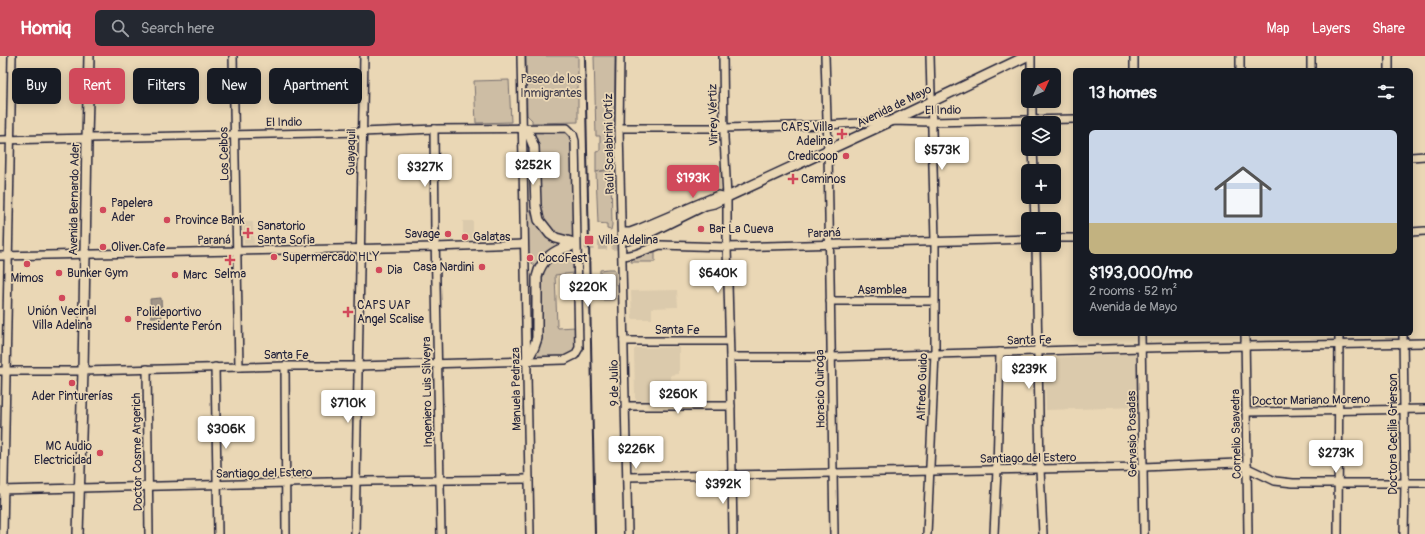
<!DOCTYPE html>
<meta charset="utf-8">
<style>
body{margin:0;font-family:Pangolin,sans-serif;background:#242831;color:#f1f3f6;height:100vh;display:flex;flex-direction:column;font-size:15px;white-space:nowrap}
*{box-sizing:border-box;margin:0}
p{font-size:13px;color:#9ea1a6}
.icon{flex:none;width:22px;height:22px;fill:none;stroke:currentColor;stroke-width:2;stroke-linecap:round;stroke-linejoin:round}
.map{position:relative;flex:1;overflow:hidden}
.drawer{position:absolute;left:1073px;top:12px;width:340px;height:268px;display:flex;flex-direction:column;background:#171b24;border-radius:6px;box-shadow:0 2px 10px #0003}
.drawer>*{flex:none}
.guide{position:absolute;left:12px;top:12px;width:380px;height:36px;display:flex;gap:8px}
.needle{width:26px;rotate:45deg}
.buttons{position:absolute;left:1021px;top:12px;display:grid;gap:8px}
.buttons a{display:grid;place-items:center;width:40px;height:40px;border-radius:6px;background:#171b24;box-shadow:0 2px 10px #0003;font-size:20px}
.price{position:absolute;translate:-50% -34px;padding:0 9px;border-radius:4px;background:#fff;color:#222;font-size:13px;line-height:26px;filter:drop-shadow(0 1px 2px #0008)}
.price::after{content:'';position:absolute;left:50%;top:24px;width:12px;height:9px;margin-left:-6px;background:inherit;clip-path:polygon(0 0,100% 0,50% 100%)}
.price.current{background:#d1495b;color:#fff}
ul{padding:0;list-style:none}
li{display:grid;align-content:center;gap:8px;height:212px;padding:0 16px}
li span{display:grid;place-items:center;height:124px;border-radius:6px;color:#555}
li>.icon{margin-inline-start:auto}
span .icon{width:72px;height:72px;fill:#fffc;stroke-width:1}
li b{font-size:17px}
h2{display:flex;justify-content:space-between;align-items:center;height:48px;padding:0 16px;font-size:17px}
.pill{padding:0 14px;border-radius:6px;background:#171b24;box-shadow:0 2px 10px #0003;font-size:14px;line-height:36px}
.pill.current{background:#d1495b;color:#fff}
header{display:flex;align-items:center;gap:24px;box-sizing:border-box;height:56px;padding:0 20px;background:#d1495b;color:#fff}
header strong{font-size:19px}
nav{display:flex;gap:22px;margin-inline-start:auto;font-size:14px}
.search{width:280px;height:36px;background:#242831;display:flex;align-items:center;gap:10px;box-sizing:border-box;padding:0 14px;border-radius:6px;color:#9ea1a6;font-size:15px}
.map>svg:first-child{display:block}
.built{fill:#dbcaac}
.green{fill:#cdbda4;stroke:#787070}
.water{fill:#a39789;stroke:#6f686a}
.lines{fill:none;stroke-linecap:round;stroke-linejoin:round}
.major-tunnel{stroke:#c2b39d;stroke-width:9;stroke-dasharray:9 4.5;stroke-linecap:butt}
.minor-casing{stroke:#22223b;stroke-width:10}
.major-casing{stroke:#22223b;stroke-width:12}
.minor{stroke:#ead7b5;stroke-width:7}
.major{stroke:#ead7b5;stroke-width:9}
.rail{stroke:#22223b;stroke-width:2}
.poi-dot{fill:#d1495b;stroke:#ead7b5;stroke-width:1.5}
.labels{text-anchor:middle;stroke-width:3.5;stroke-linejoin:round;paint-order:stroke}
.park-label{font-size:12px;fill:#444150;stroke:#ead7b5}
.street-label{font-size:12px;fill:#22223b;stroke:#ead7b5}
.poi-label{font-size:12px;fill:#22223b;stroke:#ead7b5;text-anchor:start}
</style>
<header>
<strong>Homiq</strong>
<div class="search"><svg class="icon" aria-label="search" viewBox="0 0 24 24"><circle cx="10" cy="10" r="6"/><path d="M15 15l6 6"/></svg>Search here</div>
<nav><a>Map</a><a>Layers</a><a>Share</a></nav>
</header>
<div class="map">
<svg width="1425" height="478" viewBox="0 0 1425 478">
<rect width="100%" height="100%" fill="#ead7b5"/>
<filter id="ink" filterUnits="userSpaceOnUse"><feTurbulence type="fractalNoise" baseFrequency=".025" numOctaves="2"/><feDisplacementMap in="SourceGraphic" scale="8" xChannelSelector="R" yChannelSelector="G"/><feConvolveMatrix kernelMatrix="1 2 1 2 8 2 1 2 1" color-interpolation-filters="sRGB"/></filter>
<g filter="url(#ink)">
<g class="built">
<rect x="463" y="165" width="10" height="18"/>
<polygon points="243,166 253,166 254,188 244,188"/>
<polygon points="677,234 678,251 652,252 652,263 632,263 631,235"/>
<polygon points="679,291 679,318 671,319 671,344 637,345 635,342 634,294 636,292"/>
<polygon points="1133,297 1136,299 1138,351 1046,354 1044,304 1047,302"/>
</g>
<g class="green">
<polygon points="526,0 578,0 578,66 532,67 532,64 527,59"/>
<polygon points="594,0 615,0 614,112 596,116 596,96 600,95 600,80 596,80"/>
<polygon points="301,22 315,22 315,46 302,46"/>
<polygon points="509,24 511,66 476,67 474,25"/>
<path d="M561 74C567 77 569 80 572 86L573 181 560 179 552 175 540 159 530 75Z"/>
<polygon points="611,114 612,169 611,174 607,173 607,168 598,167 596,116"/>
<path d="M528 155H532C541 179 546 181 570 188L536 212 528 202Z"/>
<path d="M573 193 574 217 555 219 557 270 558 272 576 271V293C567 305 547 301 533 301L540 224C545 202 554 201 573 193Z"/>
<polygon points="655,195 655,206 631,206 632,202 637,200"/>
<polygon points="608,213 614,213 615,215 615,244 600,244 600,214"/>
</g>
<polygon class="water" points="161,242 162,261 151,261 150,243"/>
<g class="lines">
<polyline class="major-tunnel" points="571,190 627,189"/>
<defs>
<g id="minor">
<polyline points="233,0 239,311"/>
<polyline points="521,0 530,478"/>
<polyline points="620,0 619,72 628,478"/>
<polyline points="723,0 724,82 727,141 727,191 730,301 733,478"/>
<polyline points="825,0 828,95 834,478"/>
<polyline points="1031,0 1031,19"/>
<polyline points="1134,0 1134,14"/>
<polyline points="1240,0 1240,14"/>
<polyline points="1311,0 1311,14"/>
<polyline points="1389,0 1389,14"/>
<polyline points="1032,45 1032,67"/>
<polyline points="619,72 724,72 827,69 891,65 931,66 1075,63"/>
<polyline points="434,73 435,178 441,478"/>
<polyline points="0,84 362,76 434,73 567,72 573,78 575,85 579,292 575,299 565,304 358,310 285,310 83,315 0,315"/>
<polyline points="1033,93 1034,115"/>
<polyline points="1411,101 1425,100"/>
<polyline points="1034,141 1035,163"/>
<polyline points="622,176 630,176 638,173 718,139 727,141"/>
<polyline points="1411,176 1425,175"/>
<polyline points="1054,182 1075,182"/>
<polyline points="1036,189 1040,413 1043,478"/>
<polyline points="0,200 435,191 524,188"/>
<polyline points="623,200 635,198 660,189 727,191 1028,183"/>
<polyline points="830,245 934,245"/>
<polyline points="1141,278 1144,478"/>
<polyline points="1245,278 1248,478"/>
<polyline points="1403,278 1405,428 1404,478"/>
<polyline points="624,285 729,285"/>
<polyline points="730,301 831,301 1142,292 1425,287"/>
<polyline points="285,310 286,478"/>
<polyline points="215,311 218,478"/>
<polyline points="147,313 149,478"/>
<polyline points="626,350 731,350"/>
<polyline points="1246,356 1425,353"/>
<polyline points="627,421 1143,411 1237,407 1275,425 1293,427 1425,427"/>
<polyline points="0,434 367,425 529,423"/>
<polyline points="3,478 12,0"/>
<polyline points="355,478 364,0"/>
<polyline points="927,478 935,297 935,185 930,0"/>
<polyline points="994,478 997,414 1000,296"/>
<polyline points="1338,478 1339,278"/>
</g>
<g id="major">
<polyline points="522,73 529,78 534,91 536,150 539,164 550,178 556,182 571,186"/>
<polyline points="627,184 646,178 705,149 714,147 891,65 1027,0"/>
<path d="M527 304 534 291 537 282V221C541 203 554 194 571 190"/>
<polyline points="78,478 83,315 87,83 89,0"/>
</g>
</defs>
<use href="#minor" class="minor-casing"/>
<use href="#major" class="major-casing"/>
<use href="#minor" class="minor"/>
<use href="#major" class="major"/>
<polyline class="rail" points="585,0 595,478"/>
</g>
</g>
<g class="poi-dot">
<path d="M840 72h4v4h4v4h-4v4h-4v-4h-4v-4h4z"/>
<circle cx="846" cy="100" r="4"/>
<path d="M791 117h4v4h4v4h-4v4h-4v-4h-4v-4h4z"/>
<circle cx="103" cy="154" r="4"/>
<circle cx="167" cy="164" r="4"/>
<circle cx="701" cy="173" r="4"/>
<path d="M246 171h4v4h4v4h-4v4h-4v-4h-4v-4h4z"/>
<circle cx="448" cy="178" r="4"/>
<circle cx="465" cy="181" r="4"/>
<rect x="584" y="179" width="10" height="10" rx="2"/>
<circle cx="103" cy="191" r="4"/>
<circle cx="274" cy="201" r="4"/>
<circle cx="530" cy="202" r="4"/>
<path d="M228 198h4v4h4v4h-4v4h-4v-4h-4v-4h4z"/>
<circle cx="27" cy="208" r="4"/>
<circle cx="482" cy="211" r="4"/>
<circle cx="379" cy="214" r="4"/>
<circle cx="59" cy="217" r="4"/>
<circle cx="175" cy="219" r="4"/>
<circle cx="62" cy="242" r="4"/>
<path d="M346 250h4v4h4v4h-4v4h-4v-4h-4v-4h4z"/>
<circle cx="128" cy="263" r="4"/>
<circle cx="72" cy="327" r="4"/>
<circle cx="100" cy="397" r="4"/>
</g>
<g class="labels">
<g class="park-label">
<text x="551" y="27">Paseo de los<tspan x="551" dy="14">Inmigrantes</tspan></text>
</g>
<g class="street-label">
<text transform="translate(894 50) rotate(-26)" y="4">Avenida de Mayo</text>
<text transform="translate(943 54) rotate(-1)" y="4">El Indio</text>
<text transform="translate(713 59) rotate(-91)" y="4">Virrey Vértiz</text>
<text transform="translate(284 66) rotate(-1)" y="4">El Indio</text>
<text transform="translate(609 88) rotate(-91)" y="4">Raúl Scalabrini Ortíz</text>
<text transform="translate(351 96) rotate(-89)" y="4">Guayaquil</text>
<text transform="translate(224 98) rotate(-91)" y="4">Los Ceibos</text>
<text transform="translate(74 143) rotate(-89)" y="4">Avenida Bernardo Ader</text>
<text transform="translate(824 177) rotate(-2)" y="4">Paraná</text>
<text transform="translate(214 184) rotate(-1)" y="4">Paraná</text>
<text x="882" y="238">Asamblea</text>
<text x="677" y="278">Santa Fe</text>
<text transform="translate(1029 284) rotate(-1)" y="4">Santa Fe</text>
<text x="286" y="303">Santa Fe</text>
<text transform="translate(614 327) rotate(-91)" y="4">9 de Julio</text>
<text transform="translate(922 331) rotate(-88)" y="4">Alfredo Guido</text>
<text transform="translate(516 333) rotate(-91)" y="4">Manuela Pedraza</text>
<text transform="translate(820 333) rotate(-91)" y="4">Horacio Quiroga</text>
<text transform="translate(427 336) rotate(-91)" y="4">Ingeniero Luis Silveyra</text>
<text transform="translate(1311 344) rotate(-1)" y="4">Doctor Mariano Moreno</text>
<text transform="translate(1132 378) rotate(-91)" y="4">Gervasio Posadas</text>
<text transform="translate(1236 378) rotate(-91)" y="4">Cornelio Saavedra</text>
<text transform="translate(1393 378) rotate(-90)" y="4">Doctora Cecilia Grierson</text>
<text transform="translate(137 396) rotate(-91)" y="4">Doctor Cosme Argerich</text>
<text transform="translate(1028 402) rotate(-1)" y="4">Santiago del Estero</text>
<text transform="translate(264 417) rotate(-1)" y="4">Santiago del Estero</text>
</g>
<g class="poi-label">
<text x="833" y="75" text-anchor="end">CAPS Villa<tspan x="833" dy="14">Adelina</tspan></text>
<text x="838" y="104" text-anchor="end">Credicoop</text>
<text x="801" y="127">Caminos</text>
<text x="111" y="151">Papelera<tspan x="111" dy="14">Ader</tspan></text>
<text x="175" y="168">Province Bank</text>
<text x="257" y="174">Sanatorio<tspan x="257" dy="14">Santa Sofia</tspan></text>
<text x="709" y="177">Bar La Cueva</text>
<text x="440" y="182" text-anchor="end">Savage</text>
<text x="473" y="185">Galatas</text>
<text x="598" y="188">Villa Adelina</text>
<text x="111" y="195">Oliver Cafe</text>
<text x="282" y="205">Supermercado HLY</text>
<text x="538" y="206">CocoFest</text>
<text x="474" y="215" text-anchor="end">Casa Nardini</text>
<text x="387" y="218">Dia</text>
<text x="67" y="221">Bunker Gym</text>
<text x="230" y="222" text-anchor="middle">Selma</text>
<text x="183" y="223">Marc</text>
<text x="27" y="226" text-anchor="middle">Mimos</text>
<text x="357" y="253">CAPS UAP<tspan x="357" dy="14">Angel Scalise</tspan></text>
<text x="62" y="259" text-anchor="middle">Unión Vecinal<tspan x="62" dy="14">Villa Adelina</tspan></text>
<text x="136" y="260">Polideportivo<tspan x="136" dy="14">Presidente Perón</tspan></text>
<text x="72" y="344" text-anchor="middle">Ader Pinturerías</text>
<text x="92" y="394" text-anchor="end">MC Audio<tspan x="92" dy="14">Electricidad</tspan></text>
</g>
</g>
</svg>
<div class="buttons">
<a><svg class="needle" viewBox="-14 -14 28 28"><path d="M0-13l5 13h-10z" fill="#e53935"/><path d="M0 13l5-13h-10z" fill="#9ea1a6"/></svg></a>
<a><svg class="icon" aria-label="layers" viewBox="0 0 24 24"><path d="M12 4l9 5-9 5-9-5zM3 14l9 5 9-5"/></svg></a>
<a>+</a>
<a>−</a>
</div>
<b class="price" style="left:942px;top:115px">$573K</b>
<b class="price" style="left:533px;top:130px">$252K</b>
<b class="price" style="left:425px;top:132px">$327K</b>
<b class="price current" style="left:693px;top:143px">$193K</b>
<b class="price" style="left:718px;top:238px">$640K</b>
<b class="price" style="left:588px;top:252px">$220K</b>
<b class="price" style="left:1029px;top:334px">$239K</b>
<b class="price" style="left:678px;top:359px">$260K</b>
<b class="price" style="left:348px;top:368px">$710K</b>
<b class="price" style="left:226px;top:394px">$306K</b>
<b class="price" style="left:636px;top:414px">$226K</b>
<b class="price" style="left:1336px;top:418px">$273K</b>
<b class="price" style="left:723px;top:449px">$392K</b>
<div class="guide">
<a class="pill">Buy</a>
<a class="pill current">Rent</a>
<a class="pill">Filters</a>
<a class="pill">New</a>
<a class="pill">Apartment</a>
</div>
<section class="drawer">
<h2>13 homes<svg class="icon" aria-label="filters" viewBox="0 0 24 24"><path d="M4 7h16M4 17h16"/><circle cx="9" cy="7" r="2"/><circle cx="15" cy="17" r="2"/></svg></h2>
<ul>
<li><span style="background:linear-gradient(#c9d6e8 75%,#c2b280 0)"><svg class="icon" aria-label="home" viewBox="0 0 24 24"><path d="M3 11l9-7 9 7M6 9v11h12V9"/></svg></span><div><b>$193,000/mo</b><p>2 rooms · 52 m²</p><p>Avenida de Mayo</p></div></li>
</ul>
</section>
</div>
